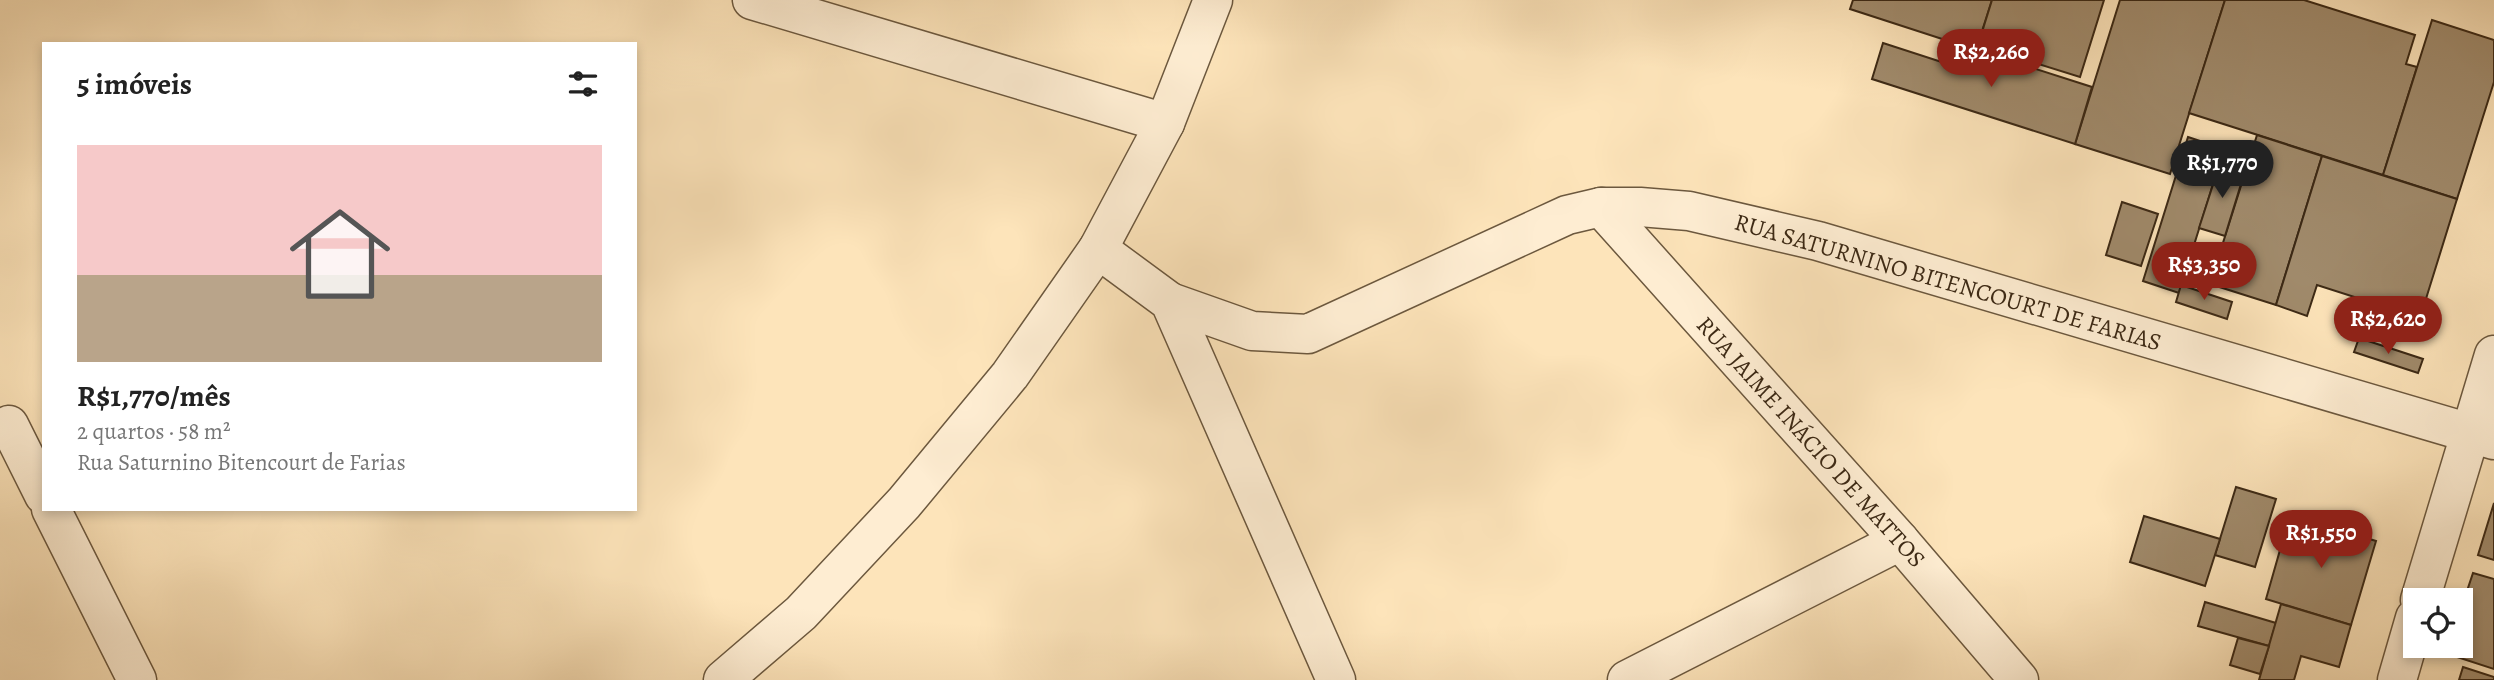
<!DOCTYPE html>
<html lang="pt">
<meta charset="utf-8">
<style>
body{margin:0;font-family:Alegreya,serif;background:#f2f2f2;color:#222;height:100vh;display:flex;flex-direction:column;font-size:26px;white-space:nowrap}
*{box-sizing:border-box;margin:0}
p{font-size:23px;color:#767676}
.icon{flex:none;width:38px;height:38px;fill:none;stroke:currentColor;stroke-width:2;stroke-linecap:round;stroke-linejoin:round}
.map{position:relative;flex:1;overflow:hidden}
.details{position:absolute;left:42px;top:42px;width:595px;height:469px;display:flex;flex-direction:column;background:#fff;border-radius:0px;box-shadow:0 4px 10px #0003}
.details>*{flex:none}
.buttons{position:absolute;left:2403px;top:588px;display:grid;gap:14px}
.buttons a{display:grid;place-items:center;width:70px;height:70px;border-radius:0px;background:#fff;box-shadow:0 4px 10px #0003;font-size:35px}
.price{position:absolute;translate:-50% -60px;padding:0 16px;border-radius:24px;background:#8f2418;color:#fff;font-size:23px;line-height:46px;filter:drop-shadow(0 2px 4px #0008)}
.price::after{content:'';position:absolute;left:50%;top:42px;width:21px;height:16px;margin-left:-10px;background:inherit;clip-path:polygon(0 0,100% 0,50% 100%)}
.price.selected{background:#222;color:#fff}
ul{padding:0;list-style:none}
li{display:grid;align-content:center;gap:14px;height:371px;padding:0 35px}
li span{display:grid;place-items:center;height:217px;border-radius:0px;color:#555}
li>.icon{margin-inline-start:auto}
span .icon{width:126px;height:126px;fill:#fffc;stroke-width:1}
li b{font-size:30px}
h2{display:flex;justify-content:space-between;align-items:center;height:84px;padding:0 35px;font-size:30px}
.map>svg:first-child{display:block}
.building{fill:#a08a6b;stroke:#3c2915;stroke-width:2}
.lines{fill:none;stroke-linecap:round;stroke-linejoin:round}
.minor-casing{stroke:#6c583e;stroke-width:41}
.minor{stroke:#feedd2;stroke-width:38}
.labels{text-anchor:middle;stroke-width:7;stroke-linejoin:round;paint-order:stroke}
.street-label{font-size:24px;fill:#3c2915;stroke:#feedd2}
</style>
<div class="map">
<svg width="2494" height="680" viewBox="0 0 2494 680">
<rect width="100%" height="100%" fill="#fde4ba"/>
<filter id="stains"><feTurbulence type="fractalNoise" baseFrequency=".00286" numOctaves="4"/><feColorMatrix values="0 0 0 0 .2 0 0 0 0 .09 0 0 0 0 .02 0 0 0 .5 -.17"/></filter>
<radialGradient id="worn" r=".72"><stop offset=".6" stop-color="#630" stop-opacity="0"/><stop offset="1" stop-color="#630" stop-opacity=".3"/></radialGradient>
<g class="building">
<polygon points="1853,0 1992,0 1976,50 1850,9"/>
<polygon points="1992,0 2104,0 2080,77 1978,45"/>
<polygon points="2120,0 2225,0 2170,174 2075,144"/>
<polygon points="2225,0 2304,0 2415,35 2406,64 2417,67 2383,175 2189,113"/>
<polygon points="2432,20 2494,40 2494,82 2457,199 2383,175"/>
<polygon points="1883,43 1960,68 1967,47 2092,87 2075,144 1872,79"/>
<polygon points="2257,135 2322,156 2276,305 2210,284"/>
<polygon points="2188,137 2224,149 2179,293 2143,281"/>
<polygon points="2322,156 2457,199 2420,318 2317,285 2307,316 2276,305"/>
<polygon points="2220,163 2245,171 2225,236 2199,228"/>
<polygon points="2122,202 2158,214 2141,266 2106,255"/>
<polygon points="2181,285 2232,302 2227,319 2176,302"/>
<polygon points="2359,338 2423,359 2418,373 2354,352"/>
<polygon points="2236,487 2276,499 2255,567 2215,555"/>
<polygon points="2494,503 2494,560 2478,555"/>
<polygon points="2290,515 2376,541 2351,625 2266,599"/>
<polygon points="2144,516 2220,539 2205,586 2130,562"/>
<polygon points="2473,573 2494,579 2494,669 2448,654 2450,646 2460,646 2460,612"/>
<polygon points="2205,602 2276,623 2269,646 2198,626"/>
<polygon points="2281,604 2351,625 2339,667 2301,656 2294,680 2259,680"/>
<polygon points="2238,638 2269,646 2260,674 2230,665"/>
<polygon points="2463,667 2494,677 2494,680 2459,680"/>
</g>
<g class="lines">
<defs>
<g id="minor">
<polyline points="752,0 1165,123"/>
<polyline points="1601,207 1900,541 2019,680"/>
<polyline points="1098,249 1170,302 1336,680"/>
<polyline points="1170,302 1252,331 1308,334 1567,215 1601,207 1640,207 1689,211 1818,241 2494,440"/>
<polyline points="9,425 44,495"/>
<polyline points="51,509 137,680"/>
<polyline points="2420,600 2494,355"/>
<polyline points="723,680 801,613 904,503 1010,375 1098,249 1165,123 1213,0"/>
<polyline points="1627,680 1900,541"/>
<polyline points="2397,680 2415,618"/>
</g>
</defs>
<use href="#minor" class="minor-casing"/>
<use href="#minor" class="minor"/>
</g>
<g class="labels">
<g class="street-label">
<text transform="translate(1948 282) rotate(16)" y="8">RUA SATURNINO BITENCOURT DE FARIAS</text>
<text transform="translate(1811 442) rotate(48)" y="8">RUA JAIME INÁCIO DE MATTOS</text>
</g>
</g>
<rect width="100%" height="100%" filter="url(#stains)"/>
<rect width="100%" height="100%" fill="url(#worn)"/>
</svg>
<div class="buttons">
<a><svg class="icon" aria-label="locate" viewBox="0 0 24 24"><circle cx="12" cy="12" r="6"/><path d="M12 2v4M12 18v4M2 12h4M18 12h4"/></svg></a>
</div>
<b class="price" style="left:1991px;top:89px">R$2,260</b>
<b class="price selected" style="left:2222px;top:200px">R$1,770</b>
<b class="price" style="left:2204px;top:302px">R$3,350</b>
<b class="price" style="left:2388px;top:356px">R$2,620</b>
<b class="price" style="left:2321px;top:570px">R$1,550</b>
<section class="details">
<h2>5 imóveis<svg class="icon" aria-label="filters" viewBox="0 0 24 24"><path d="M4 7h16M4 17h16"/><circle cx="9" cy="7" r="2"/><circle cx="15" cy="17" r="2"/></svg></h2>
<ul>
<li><span style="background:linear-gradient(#f6c9c9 60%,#b9a48a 0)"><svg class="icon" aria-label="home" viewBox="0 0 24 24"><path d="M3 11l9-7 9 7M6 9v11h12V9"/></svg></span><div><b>R$1,770/mês</b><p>2 quartos · 58 m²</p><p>Rua Saturnino Bitencourt de Farias</p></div></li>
</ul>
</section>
</div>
